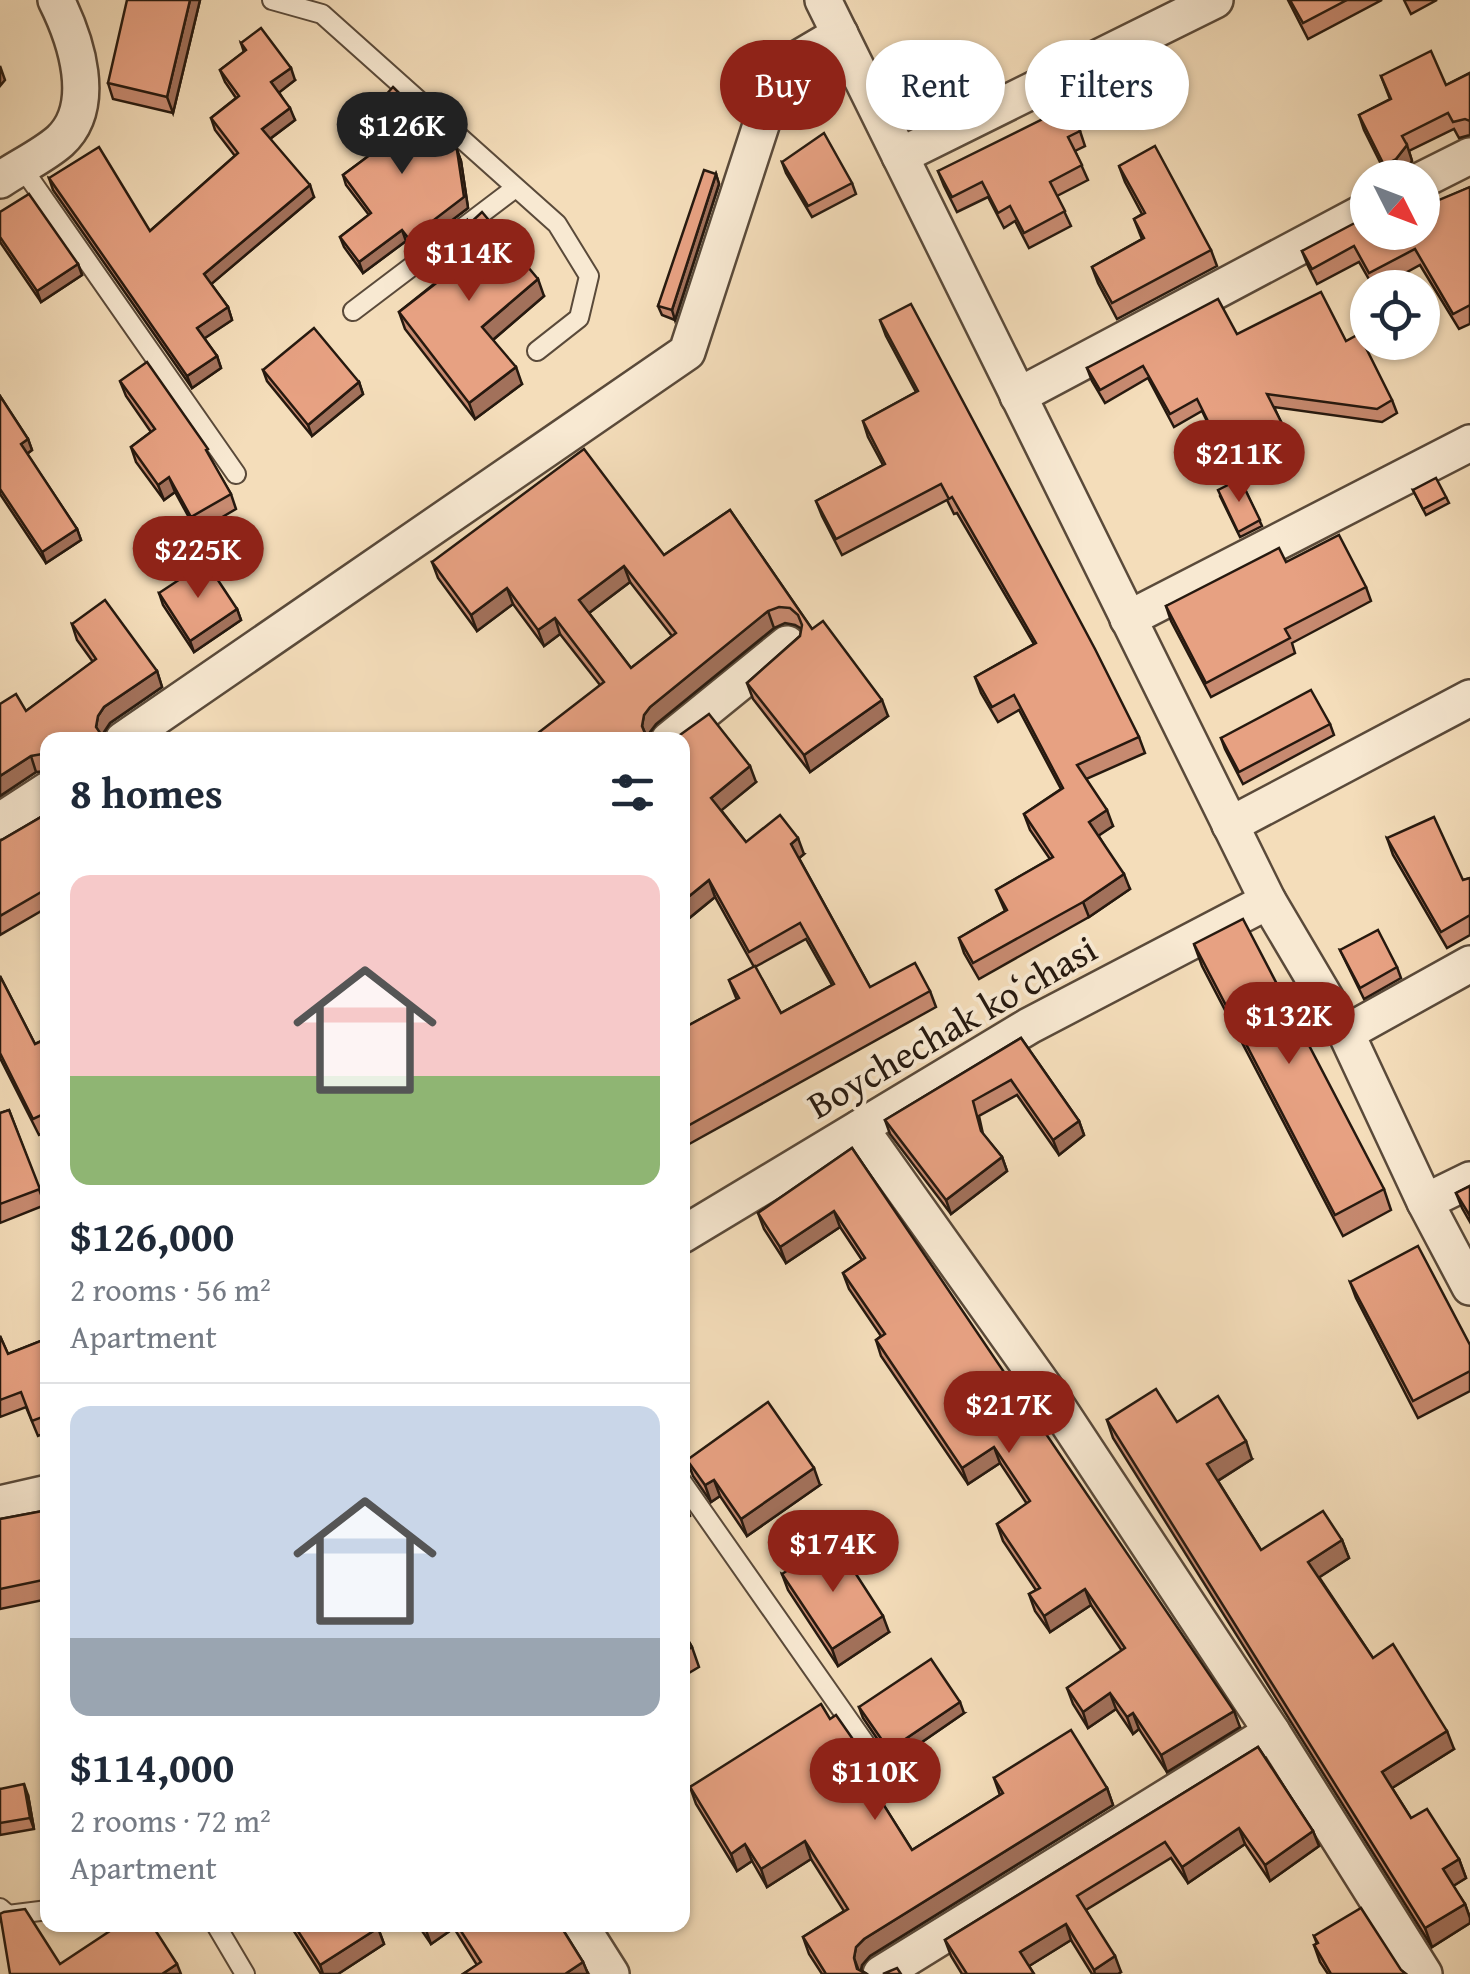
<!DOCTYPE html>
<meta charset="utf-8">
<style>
body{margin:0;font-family:"Gentium Book Plus",serif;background:#f6f6f7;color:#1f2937;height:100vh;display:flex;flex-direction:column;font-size:38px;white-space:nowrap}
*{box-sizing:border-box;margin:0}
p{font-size:32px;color:#747a83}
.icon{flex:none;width:55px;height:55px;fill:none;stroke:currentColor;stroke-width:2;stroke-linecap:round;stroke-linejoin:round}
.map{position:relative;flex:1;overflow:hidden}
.details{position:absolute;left:40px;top:732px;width:650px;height:1200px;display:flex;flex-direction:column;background:#fff;border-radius:20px;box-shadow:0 2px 8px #0004}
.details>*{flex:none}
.guide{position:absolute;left:720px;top:40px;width:600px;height:90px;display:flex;gap:20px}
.needle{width:65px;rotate:132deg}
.controls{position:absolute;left:1350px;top:160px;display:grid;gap:20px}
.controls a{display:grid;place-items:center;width:90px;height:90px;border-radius:50%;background:#fff;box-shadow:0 2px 8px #0004;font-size:50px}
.price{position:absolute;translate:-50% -85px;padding:0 22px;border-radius:35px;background:#8f2418;color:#fff;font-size:32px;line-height:65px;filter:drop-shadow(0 2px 5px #0008)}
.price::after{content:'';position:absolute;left:50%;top:60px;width:30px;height:22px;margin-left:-15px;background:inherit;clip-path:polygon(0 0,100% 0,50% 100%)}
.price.on{background:#222;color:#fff}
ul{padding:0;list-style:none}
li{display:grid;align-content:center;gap:20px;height:530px;padding:0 30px}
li+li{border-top:2px solid #e0e1e3}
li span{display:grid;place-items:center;height:310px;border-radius:20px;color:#555}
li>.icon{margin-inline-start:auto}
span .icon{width:180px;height:180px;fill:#fffc;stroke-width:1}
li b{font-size:42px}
h2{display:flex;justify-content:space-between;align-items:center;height:120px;padding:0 30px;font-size:42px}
.pill{padding:0 35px;border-radius:45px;background:#fff;box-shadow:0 2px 8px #0004;font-size:35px;line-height:90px}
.pill.on{background:#8f2418;color:#fff}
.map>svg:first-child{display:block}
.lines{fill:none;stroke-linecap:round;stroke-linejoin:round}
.lane-casing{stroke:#5a4a3a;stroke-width:22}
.street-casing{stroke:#5a4a3a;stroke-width:40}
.lane{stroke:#f8e9d2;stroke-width:18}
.street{stroke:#f8e9d2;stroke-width:35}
.wall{fill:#c78a70;stroke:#26190f;stroke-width:2.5;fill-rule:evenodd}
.shaded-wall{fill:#a2715b;stroke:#26190f;stroke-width:2.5}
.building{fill:#e7a182;stroke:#26190f;stroke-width:2.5;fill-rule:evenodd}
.labels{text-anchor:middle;stroke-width:8;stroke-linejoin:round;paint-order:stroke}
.street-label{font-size:38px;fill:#26190f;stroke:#f8e9d2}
</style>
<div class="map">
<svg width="1470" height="1974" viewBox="0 0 1470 1974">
<rect width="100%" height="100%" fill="#f4ddba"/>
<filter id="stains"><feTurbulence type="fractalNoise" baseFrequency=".002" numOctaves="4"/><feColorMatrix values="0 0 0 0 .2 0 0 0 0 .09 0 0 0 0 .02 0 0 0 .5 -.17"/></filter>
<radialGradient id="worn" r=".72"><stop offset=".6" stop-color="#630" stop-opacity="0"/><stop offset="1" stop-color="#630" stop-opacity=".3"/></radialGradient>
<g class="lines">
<defs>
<g id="lane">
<polyline points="272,0 322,14 557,224 589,276 579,318 537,351"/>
<polyline points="21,166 236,474"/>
<polyline points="353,311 514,189"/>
<polyline points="682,1482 888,1776"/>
<polyline points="0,1908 8,1915 48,1910"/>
<polyline points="216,1925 245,1974"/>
</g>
<g id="street">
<polyline points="823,0 1268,901 1346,1033"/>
<polyline points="900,156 1215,0"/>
<path d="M0 180C19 167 43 156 60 141 98 106 76 40 56 0"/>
<polyline points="1422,180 1470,156"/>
<polyline points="1018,396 1368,210"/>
<polyline points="1128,619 1470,443"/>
<polyline points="123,740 687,352 779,70 840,34"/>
<polyline points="669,740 787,644"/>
<polyline points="0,821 48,790"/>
<polyline points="1230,825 1470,698"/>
<polyline points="860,1128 1047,1391 1272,1732 881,1974"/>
<polyline points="1470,1180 1425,1202 1470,1287"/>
<polyline points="1425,1202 1346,1033 1470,964"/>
<polyline points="682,1235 1029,1026 1268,901"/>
<polyline points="0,1504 48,1493"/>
<polyline points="1272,1732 1424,1974"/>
<polyline points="580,1925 611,1974"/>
</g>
</defs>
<use href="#lane" class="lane-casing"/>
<use href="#street" class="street-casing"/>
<use href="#lane" class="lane"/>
<use href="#street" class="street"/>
</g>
<g class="wall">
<polygon points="200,0 173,113 113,99 108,83"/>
<polygon points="1288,0 1382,0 1308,39"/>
<polygon points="1404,0 1437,0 1411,14"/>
<polygon points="241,43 295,80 279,92 295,120 270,139 314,197 211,284 228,307 232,320 204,338 217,356 221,368 192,388 53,190 49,178 150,231 235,156 215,130 211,118 236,98 225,82 220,70 244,52"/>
<polygon points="1470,73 1470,135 1459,138 1454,129 1409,151 1412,161 1402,174 1396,178 1388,178 1364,130 1359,115 1390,99 1381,76 1446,85"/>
<polygon points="365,118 457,150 461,161 468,208 413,250 406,241 363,273 344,247 340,237 369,215 346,185 343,175 386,143 369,128"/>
<polygon points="1080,131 1085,146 1075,151 1088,180 1057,196 1071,226 1029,248 1015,221 1004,228 988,197 957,212 944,186 938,171"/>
<polygon points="782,162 852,183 856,194 812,217 786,173"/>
<polygon points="1119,166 1211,250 1217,266 1117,319 1098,283 1092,267 1142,239 1134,219 1142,214 1125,182"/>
<polygon points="716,174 719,184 675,320 662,315 658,306"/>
<polygon points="1470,187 1470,324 1459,329 1420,265 1378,288 1374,288 1359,262 1317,284 1308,266 1302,251 1368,232"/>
<polygon points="0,212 78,264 82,275 41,302 0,242"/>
<polygon points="468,224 544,296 493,340 522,384 475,419 405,329 399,312 439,280 429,269 423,252"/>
<polygon points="880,320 1139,737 1145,753 1086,779 1113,826 1098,835 1130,889 1089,917 979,979 964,953 959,938 1005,911 996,890 1050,859 1030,830 1024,814 1061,789 1019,710 998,722 981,693 975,677 1034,644 957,513 954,514 947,500 842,555 822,516 816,501 883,465 868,437 863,421 916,392 886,336"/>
<polygon points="1237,334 1392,400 1397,413 1382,422 1274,407 1296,456 1242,483 1262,526 1240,537 1220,496 1236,481 1202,411 1174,427 1148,378 1105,403 1092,381 1087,368"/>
<polygon points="263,370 359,382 363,394 312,436 267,381"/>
<polygon points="120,381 213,464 231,494 236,509 197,532 175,492 164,500 136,462 131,447 151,432 126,396"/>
<polygon points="0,396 28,439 32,450 27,454 77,529 81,540 46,563 0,494"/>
<polygon points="1413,490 1446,497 1449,503 1426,515"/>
<path d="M730 510 812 629 888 716 810 772 753 699 747 683 800 636 802 629 795 625 785 623 774 628 656 724 650 732 649 738 600 685 560 634 544 646 513 604 477 631 438 578 432 562 664 555ZM630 582 672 636 631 668 589 613Z"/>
<polygon points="1286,562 1366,587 1371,601 1292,643 1295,653 1211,697 1171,621 1166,606"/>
<polygon points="159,593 237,609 241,620 194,652 163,605"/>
<polygon points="72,624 157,671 162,687 110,723 104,732 48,740 48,771 36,772 0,796 26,711 93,662 77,640"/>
<polygon points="1330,724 1334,735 1243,784 1225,749 1221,738"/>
<path d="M682 740 756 782 721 810 746 842 804 854 799 858 870 987 930 991 936 1007 682 1148V1012L689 1025 737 1000 729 980 754 967 715 897 682 924ZM806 939 832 985 781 1013 755 967Z"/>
<polygon points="48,813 48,907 0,935 0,841"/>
<polygon points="1387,838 1463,880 1470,878 1470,935 1447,948 1393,855"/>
<polygon points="1194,944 1384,1189 1391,1210 1343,1236 1202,966"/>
<polygon points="1340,950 1397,967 1401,978 1364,999"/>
<polygon points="0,976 35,1044 48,1038 48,1131 39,1135 0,1058"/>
<polygon points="1021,1038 1079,1121 1084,1135 1059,1155 1017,1095 979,1116 983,1134 1002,1157 1007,1171 951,1214 890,1134 885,1120"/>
<polygon points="9,1110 45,1205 0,1223 0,1113"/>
<polygon points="852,1148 1240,1727 1167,1772 1139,1729 1133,1734 1116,1709 1088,1728 1073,1704 1067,1688 1122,1651 1091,1605 1050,1632 1035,1611 1029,1594 1036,1590 1003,1541 997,1524 1027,1504 1000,1463 968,1484 881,1356 876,1340 881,1336 849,1289 843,1273 862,1260 840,1227 786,1263 764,1229 758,1213"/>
<polygon points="1470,1186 1470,1222 1462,1208 1456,1193"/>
<polygon points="1350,1282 1470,1345 1470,1391 1418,1418 1356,1298"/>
<polygon points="0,1336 8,1354 48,1338 48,1432 38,1436 26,1407 0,1417"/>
<polygon points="1107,1420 1177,1422 1252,1459 1218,1481 1261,1550 1342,1540 1349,1558 1319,1577 1373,1658 1454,1749 1392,1788 1411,1818 1459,1859 1466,1878 1453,1886 1465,1904 1470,1918 1470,1923 1432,1947 1113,1438"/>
<polygon points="687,1460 820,1485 747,1536 720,1496 711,1502 693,1476"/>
<polygon points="48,1510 48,1599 0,1609 0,1519"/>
<polygon points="782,1574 889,1632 838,1666 788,1590"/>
<polygon points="682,1630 692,1647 699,1667 682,1677"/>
<polygon points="859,1707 964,1713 893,1762 863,1718"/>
<polygon points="830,1719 872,1776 867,1779 912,1850 1000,1795 994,1778 1107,1788 1113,1805 870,1956 862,1965 861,1970 867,1974 822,1974 809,1954 803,1937 844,1911 811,1859 767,1887 752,1861 737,1871 696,1804 690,1787"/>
<polygon points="1258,1747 1313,1831 1319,1846 1270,1881 1245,1844 1188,1883 1171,1858 1086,1910 1121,1972 1118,1974 1092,1974 1071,1940 1029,1966 1034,1974 962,1974 951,1956 945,1940"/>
<polygon points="0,1789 28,1795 34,1829 0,1835"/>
<polygon points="290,1925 377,1925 384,1944 338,1974 321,1974"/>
<polygon points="418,1925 560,1925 583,1962 588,1974 463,1974 477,1965 454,1928 431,1944"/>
<polygon points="1314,1936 1401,1970 1406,1974 1328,1974 1320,1962 1314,1945 1317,1944"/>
</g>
<g class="shaded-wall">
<polygon points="190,0 200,0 173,113 167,97"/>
<polygon points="0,66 5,80 0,86"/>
<polygon points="291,68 295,80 276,95 271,82"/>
<polygon points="290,108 295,120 267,141 262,129"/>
<polygon points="1407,145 1412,161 1402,174 1396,159"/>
<polygon points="457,150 461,161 468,208 413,250 409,239"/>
<polygon points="716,174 719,184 675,320 672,310"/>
<polygon points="310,185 314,197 209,286 204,274"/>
<polygon points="402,230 406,241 363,273 359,262"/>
<polygon points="78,264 82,275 41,302 37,291"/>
<polygon points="538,279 544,296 488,344 482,327"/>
<polygon points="228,307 232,320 202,340 197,328"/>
<polygon points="217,356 221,368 192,388 187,376"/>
<polygon points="516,367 522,384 475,419 469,403"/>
<polygon points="359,382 363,394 312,436 308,425"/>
<polygon points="28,439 32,450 25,455 21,444"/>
<polygon points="169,477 175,492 164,500 158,485"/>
<polygon points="77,529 81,540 46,563 42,552"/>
<polygon points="624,566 630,582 585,616 579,600"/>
<polygon points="507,588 513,604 477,631 471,615"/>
<polygon points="237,609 241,620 194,652 190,641"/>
<polygon points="768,611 774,628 656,724 650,732 648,740 642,726 644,715 650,707"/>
<polygon points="555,618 560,634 544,646 538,630"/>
<polygon points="157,671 162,687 110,723 104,732 102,740 96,727 98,716 104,707"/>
<polygon points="882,700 888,716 810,772 804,755"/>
<polygon points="31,756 36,772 0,796 0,776"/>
<polygon points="750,766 756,782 717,814 711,798"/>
<polygon points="1107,810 1113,826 1095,838 1089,822"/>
<polygon points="798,838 804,854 797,860 791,844"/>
<polygon points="1124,874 1130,889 1089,917 1083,902"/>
<polygon points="709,880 715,897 682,924 682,902"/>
<polygon points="1079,1121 1084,1135 1059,1155 1053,1140"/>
<polygon points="1002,1157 1007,1171 951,1214 946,1200"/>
<polygon points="834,1211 840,1227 786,1263 780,1247"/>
<polygon points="1246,1441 1252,1459 1214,1483 1207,1464"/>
<polygon points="994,1447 1000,1463 968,1484 962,1468"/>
<polygon points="814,1468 820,1485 747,1536 741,1519"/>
<polygon points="714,1480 720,1496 711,1502 705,1485"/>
<polygon points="683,1496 690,1516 682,1521 682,1497"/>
<polygon points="1342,1540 1349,1558 1315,1580 1308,1562"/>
<polygon points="1085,1589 1091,1605 1050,1632 1044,1616"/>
<polygon points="883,1616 889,1632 838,1666 832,1649"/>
<polygon points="1110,1693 1116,1709 1088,1728 1083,1712"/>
<polygon points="960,1702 964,1713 893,1762 889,1750"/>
<polygon points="1234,1711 1240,1727 1167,1772 1161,1755"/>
<polygon points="1133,1713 1139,1729 1133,1734 1127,1717"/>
<polygon points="1447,1731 1454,1749 1389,1790 1382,1772"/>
<polygon points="866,1758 872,1776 864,1781 858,1764"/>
<polygon points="24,1784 28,1795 34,1829 30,1818"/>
<polygon points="1107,1788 1113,1805 870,1956 862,1965 860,1974 854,1958 856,1947 864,1939"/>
<polygon points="1239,1828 1245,1844 1188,1883 1182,1867"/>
<polygon points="1313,1831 1319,1846 1270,1881 1265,1865"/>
<polygon points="805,1841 811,1859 767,1887 761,1869"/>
<polygon points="745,1844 752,1861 737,1871 731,1854"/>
<polygon points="1459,1859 1466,1878 1450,1888 1443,1869"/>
<polygon points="1465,1904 1470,1918 1470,1923 1432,1947 1425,1928"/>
<polygon points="1066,1924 1071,1940 1026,1968 1020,1952"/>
<polygon points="424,1925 453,1925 454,1928 431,1944"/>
<polygon points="378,1928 384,1944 338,1974 323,1974 320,1965"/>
<polygon points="1115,1956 1121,1972 1118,1974 1095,1974 1094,1970"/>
<polygon points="583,1962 588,1974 565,1974"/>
<polygon points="177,1964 181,1974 162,1974"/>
</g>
<g class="building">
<polygon points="127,0 190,0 167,97 108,83"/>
<polygon points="1290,0 1347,0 1303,23"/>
<polygon points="261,28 291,68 271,82 290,108 262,129 310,185 204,274 228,307 197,328 217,356 187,376 49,178 99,147 150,231 238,153 211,118 239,96 220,70 246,50 241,43"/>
<polygon points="1431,51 1446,85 1470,73 1470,121 1465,119 1453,122 1448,113 1402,136 1407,145 1396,159 1384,165 1359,115 1391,99 1381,76"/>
<polygon points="393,87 457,150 464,197 409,239 402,230 359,262 340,237 371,213 343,175 390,140 365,118"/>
<polygon points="1067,107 1080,131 1068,137 1082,165 1050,182 1065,211 1024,233 1010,206 998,213 982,182 952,197 938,171"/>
<polygon points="824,133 852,183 808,206 782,162"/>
<polygon points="1155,146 1211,250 1112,303 1092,267 1144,238 1134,219 1145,213 1119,166"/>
<polygon points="704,170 716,174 672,310 658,306"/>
<polygon points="1470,187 1470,305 1453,314 1415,249 1369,273 1354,246 1312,269 1302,251 1368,216 1368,232 1422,232 1422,207"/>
<polygon points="29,194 78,264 37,291 0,237 0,212"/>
<polygon points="482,212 538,279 482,327 516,367 469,403 399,312 444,277 423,252 467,220 468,225"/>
<polygon points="1321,292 1346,341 1359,334 1392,400 1377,409 1267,394 1292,443 1233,472 1197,399 1170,414 1143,366 1100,390 1087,368 1218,299 1237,334"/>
<polygon points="911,304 1095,649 1139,737 1077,765 1107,810 1089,822 1124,874 1083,902 973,963 959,938 1007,910 996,890 1053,857 1024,814 1063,788 1014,695 992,707 975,677 1036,643 952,497 949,499 941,484 836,539 816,501 885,464 863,421 918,391 880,320"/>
<polygon points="314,328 359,382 308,425 263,370"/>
<polygon points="147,362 208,449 206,450 231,494 191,517 169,477 158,485 131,447 155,429 120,381"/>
<polygon points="0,396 28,439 21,444 77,529 42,552 0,489"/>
<path d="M584 449 664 555 730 510 812 629 823 621 882 700 804 755 747 683 800 636 802 625 798 615 790 608 779 607 768 611 650 707 644 715 642 726 646 736 651 740H529L604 682 555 618 538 630 507 588 471 615 432 562ZM624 566 676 633 631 668 579 600Z"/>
<polygon points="1436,478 1446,497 1423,509 1413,490"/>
<polygon points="1240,479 1260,520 1238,532 1218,490"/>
<polygon points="1339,535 1366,587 1285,629 1290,638 1206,683 1166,606 1279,548 1286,562"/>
<polygon points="206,562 237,609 190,641 159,593"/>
<polygon points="105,600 157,671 104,707 98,716 96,727 105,740 48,740 48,753 31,756 0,776 0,704 16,694 26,711 96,659 72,624"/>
<polygon points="1311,690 1330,724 1239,772 1221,738"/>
<polygon points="709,714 750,766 711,798 746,842 780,815 798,838 791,844 870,987 915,963 930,991 682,1129 682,1012 689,1025 739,998 729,980 755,966 781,1013 834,984 800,923 749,952 709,880 682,902 682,740 673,740"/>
<polygon points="48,813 48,888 0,916 0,841"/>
<polygon points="1434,817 1463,880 1470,878 1470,915 1441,932 1387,838"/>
<polygon points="1243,919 1384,1189 1335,1215 1194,944"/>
<polygon points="1378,930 1397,967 1360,988 1340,950"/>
<polygon points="0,976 35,1044 48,1038 48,1112 33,1119 0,1053"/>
<polygon points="1021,1038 1079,1121 1053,1140 1011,1080 973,1101 981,1131 1002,1157 946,1200 885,1120"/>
<polygon points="9,1110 40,1189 0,1204 0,1113"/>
<polygon points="852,1148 1234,1711 1161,1755 1133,1713 1127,1717 1110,1693 1083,1712 1067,1688 1125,1648 1085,1589 1044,1616 1029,1594 1040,1588 997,1524 1030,1501 994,1447 962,1468 876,1340 885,1334 843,1273 865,1258 834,1211 780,1247 758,1213"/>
<polygon points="1470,1186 1470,1216 1456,1193"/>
<polygon points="1418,1246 1470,1345 1470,1371 1413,1401 1350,1282"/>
<polygon points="0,1336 8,1354 48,1338 48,1415 32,1421 21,1392 0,1400"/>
<polygon points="1156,1389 1177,1422 1218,1396 1246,1441 1207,1464 1261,1550 1323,1511 1342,1540 1308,1562 1373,1658 1393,1644 1447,1731 1382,1772 1411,1818 1427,1809 1459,1859 1443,1869 1465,1904 1425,1928 1107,1420"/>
<polygon points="768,1402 814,1468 741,1519 714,1480 705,1485 687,1460"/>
<polygon points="48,1510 48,1579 0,1589 0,1519"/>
<polygon points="834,1540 883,1616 832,1649 782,1574"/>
<polygon points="682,1630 692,1647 682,1653"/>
<polygon points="931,1659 960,1702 889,1750 859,1707"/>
<polygon points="821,1704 830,1719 836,1715 866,1758 858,1764 912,1850 1003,1793 994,1778 1071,1730 1107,1788 864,1939 856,1947 854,1958 857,1969 867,1974 826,1974 803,1937 848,1909 805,1841 761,1869 745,1844 731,1854 690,1787"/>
<polygon points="1258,1747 1313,1831 1265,1865 1239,1828 1182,1867 1165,1842 1077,1896 1115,1956 1094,1970 1066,1924 1020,1952 1034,1974 967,1974 945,1940"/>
<polygon points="24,1784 30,1818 0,1823 0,1789"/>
<polygon points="1361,1908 1401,1970 1406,1974 1331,1974 1314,1945 1318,1943 1314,1936"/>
<polygon points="25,1909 60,1964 119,1925 152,1925 177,1964 162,1974 10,1974 0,1914 4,1912"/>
<polygon points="294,1925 377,1925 378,1928 320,1965"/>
<polygon points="457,1925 560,1925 583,1962 565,1974 463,1974 481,1962"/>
<polygon points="897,1968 901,1974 883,1974"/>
</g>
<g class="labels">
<g class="street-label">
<text transform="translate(952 1027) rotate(-30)" y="13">Boychechak koʻchasi</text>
</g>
</g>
<rect width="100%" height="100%" filter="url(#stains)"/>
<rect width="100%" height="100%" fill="url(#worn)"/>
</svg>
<div class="controls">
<a><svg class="needle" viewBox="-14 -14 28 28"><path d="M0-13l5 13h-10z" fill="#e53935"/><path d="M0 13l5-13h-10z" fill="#747a83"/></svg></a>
<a><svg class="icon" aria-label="locate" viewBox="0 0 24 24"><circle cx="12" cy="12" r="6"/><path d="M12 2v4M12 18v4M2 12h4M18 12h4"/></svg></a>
</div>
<b class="price on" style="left:402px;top:177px">$126K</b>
<b class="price" style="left:469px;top:304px">$114K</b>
<b class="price" style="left:1239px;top:505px">$211K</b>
<b class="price" style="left:198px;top:601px">$225K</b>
<b class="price" style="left:1289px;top:1067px">$132K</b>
<b class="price" style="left:1009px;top:1456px">$217K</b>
<b class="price" style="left:833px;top:1595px">$174K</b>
<b class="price" style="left:875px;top:1823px">$110K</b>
<div class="guide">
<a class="pill on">Buy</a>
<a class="pill">Rent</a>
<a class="pill">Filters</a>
</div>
<section class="details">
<h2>8 homes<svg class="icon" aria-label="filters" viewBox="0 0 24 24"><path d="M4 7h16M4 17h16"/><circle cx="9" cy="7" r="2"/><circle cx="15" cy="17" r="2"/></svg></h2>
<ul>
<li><span style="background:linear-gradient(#f6c9c9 65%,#8fb573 0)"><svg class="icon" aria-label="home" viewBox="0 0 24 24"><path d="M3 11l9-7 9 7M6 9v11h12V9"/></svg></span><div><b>$126,000</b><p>2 rooms · 56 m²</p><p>Apartment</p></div></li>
<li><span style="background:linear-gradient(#c9d6e8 75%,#9aa5b1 0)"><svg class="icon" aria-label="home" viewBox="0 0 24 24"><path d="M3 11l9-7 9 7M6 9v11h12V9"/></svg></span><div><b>$114,000</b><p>2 rooms · 72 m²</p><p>Apartment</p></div></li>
</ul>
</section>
</div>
